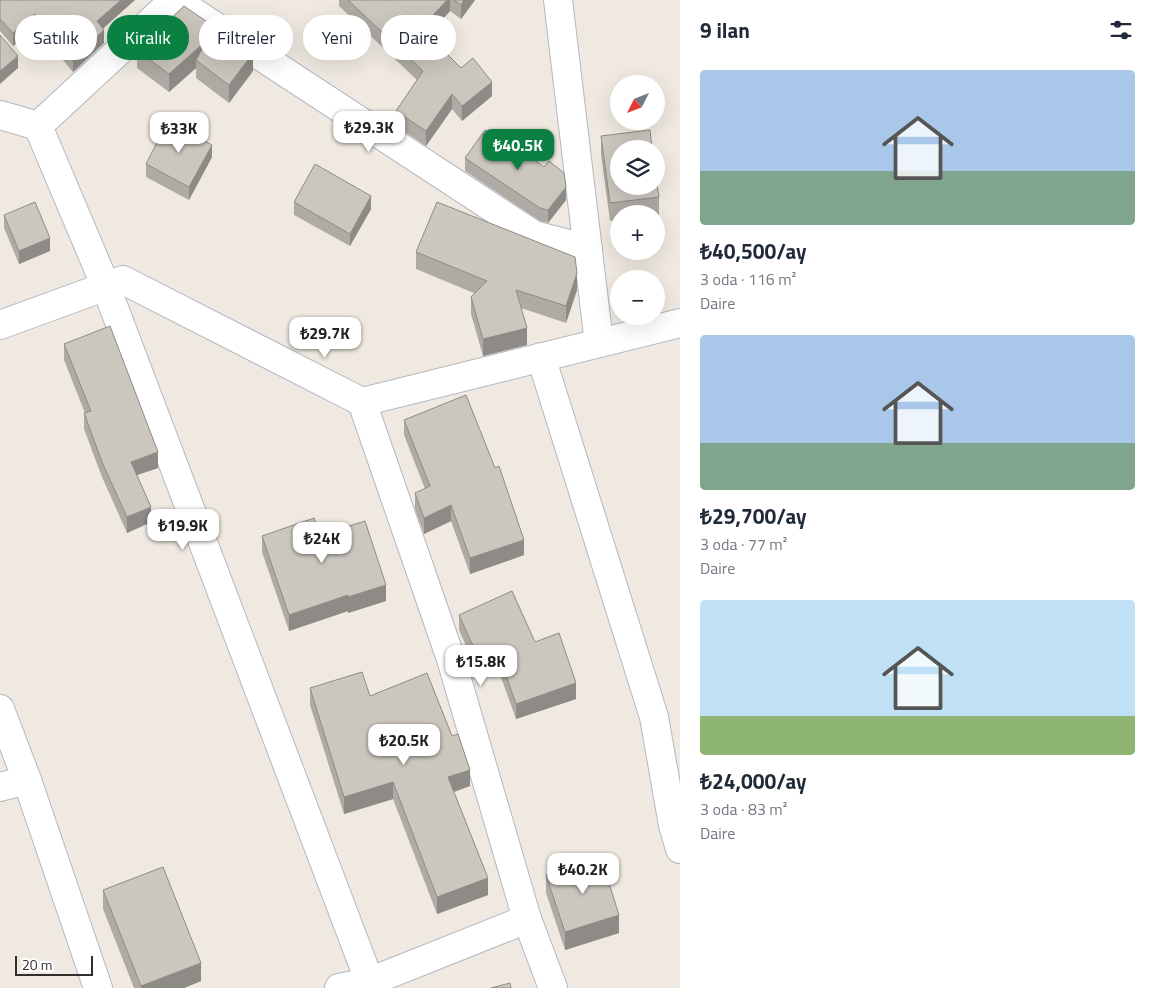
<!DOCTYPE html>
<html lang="tr">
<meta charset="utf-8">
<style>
body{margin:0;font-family:"Titillium Web",sans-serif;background:#f2f2f3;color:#1f2937;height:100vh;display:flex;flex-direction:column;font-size:19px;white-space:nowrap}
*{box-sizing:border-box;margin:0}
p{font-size:16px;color:#747a83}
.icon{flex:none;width:28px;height:28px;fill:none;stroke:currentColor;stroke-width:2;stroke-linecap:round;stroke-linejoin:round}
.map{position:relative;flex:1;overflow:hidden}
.details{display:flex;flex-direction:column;background:#fff;width:475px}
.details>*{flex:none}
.banner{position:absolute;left:15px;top:15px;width:475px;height:45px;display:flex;gap:10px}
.needle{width:32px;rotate:228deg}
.fabs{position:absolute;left:610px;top:75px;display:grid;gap:10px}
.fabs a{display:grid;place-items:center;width:55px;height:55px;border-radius:50%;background:#fff;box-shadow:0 5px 20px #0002;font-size:25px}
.scale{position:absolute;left:15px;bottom:12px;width:78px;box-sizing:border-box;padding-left:5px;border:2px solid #2e2e2e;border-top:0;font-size:14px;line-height:18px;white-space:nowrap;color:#2e2e2e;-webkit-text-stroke:4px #fff;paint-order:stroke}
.price{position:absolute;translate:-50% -42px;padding:0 11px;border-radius:10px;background:#fff;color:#222;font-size:16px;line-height:32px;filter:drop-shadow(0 1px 2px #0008)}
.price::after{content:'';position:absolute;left:50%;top:30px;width:15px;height:11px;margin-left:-8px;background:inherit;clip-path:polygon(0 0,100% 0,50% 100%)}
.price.selected{background:#0b8043;color:#fff}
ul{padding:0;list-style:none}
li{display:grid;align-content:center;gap:10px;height:265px;padding:0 20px}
li span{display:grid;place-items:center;height:155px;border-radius:5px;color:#555}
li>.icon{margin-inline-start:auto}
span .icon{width:90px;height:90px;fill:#fffc;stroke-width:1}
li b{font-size:21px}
h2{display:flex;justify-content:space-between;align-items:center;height:60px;padding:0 20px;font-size:21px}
.pill{padding:0 18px;border-radius:22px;background:#fff;box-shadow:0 5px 20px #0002;font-size:18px;line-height:45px}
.pill.selected{background:#0b8043;color:#fff}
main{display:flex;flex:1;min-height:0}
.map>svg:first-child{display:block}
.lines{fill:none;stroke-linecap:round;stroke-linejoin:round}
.street-casing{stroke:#b4b7c1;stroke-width:30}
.secondary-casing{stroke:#b4b7c1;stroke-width:30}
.street{stroke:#fff;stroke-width:28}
.secondary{stroke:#fff;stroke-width:28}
.wall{fill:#afaba4}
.shaded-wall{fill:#8e8b86}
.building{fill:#cbc7bf;stroke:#8e8b86}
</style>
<main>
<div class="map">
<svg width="680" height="988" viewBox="0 0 680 988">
<rect width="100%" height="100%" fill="#efe9e1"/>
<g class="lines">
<defs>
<g id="street">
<polyline points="175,0 534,235 588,249"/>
<polyline points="558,0 599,343"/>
<polyline points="0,115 38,126 106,287 372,988"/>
<polyline points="38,126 174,0"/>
<polyline points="0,325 123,280 362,402 680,323"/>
<polyline points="541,357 654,717 673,825 680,849"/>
<polyline points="362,402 451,659 527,919 553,988"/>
<polyline points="0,787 27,780"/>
<polyline points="339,988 369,982 527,919"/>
</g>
<polyline id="secondary" points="0,709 27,780 98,988"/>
</defs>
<use href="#street" class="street-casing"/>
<use href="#secondary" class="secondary-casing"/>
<use href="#street" class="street"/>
<use href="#secondary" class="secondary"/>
</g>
<g class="wall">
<polygon points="0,0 103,29 104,43 73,72 35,27 13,46 0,31"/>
<polygon points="339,0 475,0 461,19 450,11 428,35 461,68 492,96 462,121 452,109 426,146 396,126 396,111 417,80 339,6"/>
<polygon points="184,6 253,71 229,103 196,78 196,68 169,92 137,68 137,50"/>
<polygon points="601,136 659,197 659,215 656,215 656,214 619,214 619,220 610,221 601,155"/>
<polygon points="212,157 189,200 146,177 146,164"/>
<polygon points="465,158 566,200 548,223 540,221 465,171"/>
<polygon points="294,202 371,209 350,246 294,215"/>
<polygon points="4,215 50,251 19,264 4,228"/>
<polygon points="416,252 577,290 566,323 521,308 527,345 483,356 471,314 471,297 474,293 416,269"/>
<polygon points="64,344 158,468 137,475 151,522 127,533 102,477 84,429 84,413 85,413 64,360"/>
<polygon points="404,420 524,555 470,574 451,521 424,534 415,509 415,493 425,489 404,435"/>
<polygon points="320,535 386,601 348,613 348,611 289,631 262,552 262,536"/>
<polygon points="459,615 535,642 576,699 516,719 498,669 480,677 459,630"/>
<polygon points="310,688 370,696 470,786 454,792 488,895 437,914 393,799 344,814 310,705"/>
<polygon points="546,875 619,933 565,950 546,893"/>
<polygon points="103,890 201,981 184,988 134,988 103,909"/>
</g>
<g class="shaded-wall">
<polygon points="121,0 135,0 97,34 97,21"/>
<polygon points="447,0 450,0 450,11 421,43 421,28"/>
<polygon points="464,0 475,0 461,19 461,5"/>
<polygon points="35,14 35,27 13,46 13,33"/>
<polygon points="104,30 104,43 73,72 73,59"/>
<polygon points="207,40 196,60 196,68 169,92 169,74"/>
<polygon points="253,53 253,71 229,103 229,85"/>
<polygon points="18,56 18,68 0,84 0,71"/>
<polygon points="492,82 492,96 462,121 462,106"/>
<polygon points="452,94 452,109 426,146 426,131"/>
<polygon points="212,145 212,157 189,200 189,187"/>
<polygon points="566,187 566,200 548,223 548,210"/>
<polygon points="371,196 371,209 350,246 350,234"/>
<polygon points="50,238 50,251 19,264 19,251"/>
<polygon points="577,273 577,290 566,323 566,306"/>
<polygon points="527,328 527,345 483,356 483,339"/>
<polygon points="158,452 158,468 131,477 131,462"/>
<polygon points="451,505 451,521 424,534 424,518"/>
<polygon points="151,507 151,522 127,533 127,517"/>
<polygon points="524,540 524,555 470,574 470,558"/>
<polygon points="386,585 386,601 348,613 348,597"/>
<polygon points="348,595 348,611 289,631 289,615"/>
<polygon points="498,653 498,669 480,677 480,661"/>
<polygon points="576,683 576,699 516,719 516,704"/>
<polygon points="470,770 470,786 448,794 448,777"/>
<polygon points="393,782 393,799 344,814 344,797"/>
<polygon points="488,878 488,895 437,914 437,897"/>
<polygon points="619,915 619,933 565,950 565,932"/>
<polygon points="201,963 201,981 184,988 141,988 141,986"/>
</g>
<g class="building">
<polygon points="0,0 121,0 97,21 104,30 73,59 35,14 13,33 0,19"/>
<polygon points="348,0 447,0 421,28 461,68 473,58 492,82 462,106 452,94 426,131 396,111 423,71"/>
<polygon points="454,0 464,0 461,5"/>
<polygon points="184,6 253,53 229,85 196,60 207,40 169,74 137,50"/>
<polygon points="0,35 18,56 0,71"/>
<polygon points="168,121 212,145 189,187 146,164"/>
<polygon points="485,130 524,158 527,155 544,167 549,161 564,173 566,187 548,210 540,208 465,158"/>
<polygon points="650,130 652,149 619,149 619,186 656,186 656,178 659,197 610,203 601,136"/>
<polygon points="315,164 371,196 350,234 294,202"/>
<polygon points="35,202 50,238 19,251 4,215"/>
<polygon points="437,202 575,257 577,273 566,306 516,290 527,328 483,339 471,297 487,281 416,252"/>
<polygon points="110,326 158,452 131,462 151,507 127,517 102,462 84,413 91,411 64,344"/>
<polygon points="466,395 495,468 499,466 524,540 470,558 451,505 424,518 415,493 430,486 404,420"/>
<polygon points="314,518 320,535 365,521 386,585 348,597 348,595 289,615 262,536"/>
<polygon points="512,591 535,642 559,633 576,683 516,704 498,653 480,661 459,615"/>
<polygon points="362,672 370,696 427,673 452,736 458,734 470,770 448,777 488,878 437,897 393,782 344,797 310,688"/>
<polygon points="601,858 619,915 565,932 546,875"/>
<polygon points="163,867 201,963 141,986 103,890"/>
<polygon points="510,983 511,988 491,988"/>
</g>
</svg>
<div class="fabs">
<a><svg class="needle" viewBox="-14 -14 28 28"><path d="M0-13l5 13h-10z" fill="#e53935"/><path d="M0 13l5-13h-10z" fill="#747a83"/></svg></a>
<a><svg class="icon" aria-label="layers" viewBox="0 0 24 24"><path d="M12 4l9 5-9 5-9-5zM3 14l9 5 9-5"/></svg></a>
<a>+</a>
<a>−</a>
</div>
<div class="scale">20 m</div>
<b class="price" style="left:369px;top:153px">₺29.3K</b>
<b class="price" style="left:179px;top:154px">₺33K</b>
<b class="price selected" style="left:518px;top:171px">₺40.5K</b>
<b class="price" style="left:325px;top:359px">₺29.7K</b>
<b class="price" style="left:183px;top:551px">₺19.9K</b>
<b class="price" style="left:322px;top:564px">₺24K</b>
<b class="price" style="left:481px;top:687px">₺15.8K</b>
<b class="price" style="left:404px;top:766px">₺20.5K</b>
<b class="price" style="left:583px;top:895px">₺40.2K</b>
<div class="banner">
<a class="pill">Satılık</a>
<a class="pill selected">Kiralık</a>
<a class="pill">Filtreler</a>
<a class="pill">Yeni</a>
<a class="pill">Daire</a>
</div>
</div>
<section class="details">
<h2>9 ilan<svg class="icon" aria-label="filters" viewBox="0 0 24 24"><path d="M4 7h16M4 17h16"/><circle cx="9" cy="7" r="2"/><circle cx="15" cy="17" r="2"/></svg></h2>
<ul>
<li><span style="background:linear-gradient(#a9c7e8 65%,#7fa58c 0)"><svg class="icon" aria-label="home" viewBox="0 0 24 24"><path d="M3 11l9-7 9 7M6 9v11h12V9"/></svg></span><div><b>₺40,500/ay</b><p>3 oda · 116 m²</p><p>Daire</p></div></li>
<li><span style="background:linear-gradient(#a9c7e8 70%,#7fa58c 0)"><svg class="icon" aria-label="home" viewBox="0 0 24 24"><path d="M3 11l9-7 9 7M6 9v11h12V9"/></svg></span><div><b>₺29,700/ay</b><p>3 oda · 77 m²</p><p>Daire</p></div></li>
<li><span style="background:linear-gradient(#bfe0f5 75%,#8fb573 0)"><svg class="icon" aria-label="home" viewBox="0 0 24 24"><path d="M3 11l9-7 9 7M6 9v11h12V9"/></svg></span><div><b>₺24,000/ay</b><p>3 oda · 83 m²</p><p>Daire</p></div></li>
</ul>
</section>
</main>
